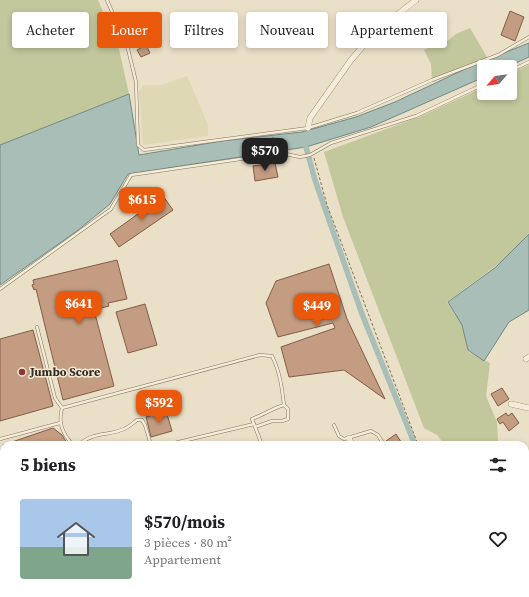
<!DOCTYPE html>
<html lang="fr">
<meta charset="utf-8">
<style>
body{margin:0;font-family:"Source Serif 4",serif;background:#f2f2f2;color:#202124;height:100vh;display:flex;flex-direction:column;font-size:15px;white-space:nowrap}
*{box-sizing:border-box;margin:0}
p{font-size:13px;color:#757577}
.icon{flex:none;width:22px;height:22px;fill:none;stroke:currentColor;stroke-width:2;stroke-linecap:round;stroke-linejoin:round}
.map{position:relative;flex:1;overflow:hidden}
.drawer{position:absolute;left:0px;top:441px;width:529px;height:156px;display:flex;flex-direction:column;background:#fff;border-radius:12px 12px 0 0;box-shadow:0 2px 6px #0003}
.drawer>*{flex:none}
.top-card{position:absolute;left:12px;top:12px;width:505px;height:36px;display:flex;gap:8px}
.needle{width:26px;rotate:242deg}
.fabs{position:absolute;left:477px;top:60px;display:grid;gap:8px}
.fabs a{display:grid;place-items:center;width:40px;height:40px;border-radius:4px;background:#fff;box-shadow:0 2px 6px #0003;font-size:20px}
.price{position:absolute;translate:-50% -34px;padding:0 9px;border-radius:8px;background:#ea580c;color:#fff;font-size:13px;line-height:26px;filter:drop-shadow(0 1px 2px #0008)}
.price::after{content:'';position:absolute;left:50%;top:24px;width:12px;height:9px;margin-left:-6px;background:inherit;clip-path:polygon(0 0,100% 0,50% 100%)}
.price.selected{background:#222;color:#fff}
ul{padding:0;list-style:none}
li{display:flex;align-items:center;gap:12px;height:100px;padding:0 20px}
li+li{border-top:1px solid #e0e0e0}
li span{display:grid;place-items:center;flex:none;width:112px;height:80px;border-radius:4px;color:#555}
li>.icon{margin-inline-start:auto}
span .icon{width:48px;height:48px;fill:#fffc;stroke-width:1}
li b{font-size:17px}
h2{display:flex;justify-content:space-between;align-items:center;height:48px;padding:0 20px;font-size:17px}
.chip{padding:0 14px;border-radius:4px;background:#fff;box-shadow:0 2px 6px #0003;font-size:14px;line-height:36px}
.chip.selected{background:#ea580c;color:#fff}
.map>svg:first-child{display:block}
.farmland{fill:#dfd8b5}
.green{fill:#c2c79c}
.water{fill:#a8beb7;stroke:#6f8c84}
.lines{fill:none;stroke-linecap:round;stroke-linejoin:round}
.canal{stroke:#a8beb7;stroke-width:5.5}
.building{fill:#c49c81;stroke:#805d46}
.service-casing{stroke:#84725e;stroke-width:3.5}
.minor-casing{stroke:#84725e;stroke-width:6}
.secondary-casing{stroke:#665341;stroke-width:9}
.path{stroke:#84725e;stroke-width:1;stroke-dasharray:3 2;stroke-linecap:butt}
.service{stroke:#f5edd9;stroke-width:2.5}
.minor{stroke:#f5edd9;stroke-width:5.5}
.secondary{stroke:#f5edd9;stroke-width:8}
.poi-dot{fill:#8d3435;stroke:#f2ead6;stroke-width:1.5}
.labels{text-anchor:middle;stroke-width:3;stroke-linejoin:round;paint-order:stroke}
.poi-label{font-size:12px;font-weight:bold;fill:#352a20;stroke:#f2ead6;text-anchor:start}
</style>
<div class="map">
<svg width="529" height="597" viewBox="0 0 529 597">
<rect width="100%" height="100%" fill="#eadfc7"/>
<polygon class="farmland" points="187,76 208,125 208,136 143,145 139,92 144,85 162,85"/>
<g class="green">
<polygon points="0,0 98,0 119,49 129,94 0,145"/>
<polygon points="470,28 488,59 432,80 431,64 424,50 435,45 443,45 456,34"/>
<polygon points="529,65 529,233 501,262 447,302 462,325 469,352 490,363 486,396 497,422 498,441 494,445 445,445 437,435 424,428 343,217 324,152 419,117 484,87 484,93 510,93 510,74"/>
</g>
<g class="water">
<polygon points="529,43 529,57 507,67 484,67 484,77 371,127 306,147 128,174 110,204 77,231 0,285 0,145 129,94 139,155 222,141 302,132 356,117 395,102 476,64"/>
<polygon points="529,234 529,310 509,322 484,361 468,350 462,325 448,302 496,267"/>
</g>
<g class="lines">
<g class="canal">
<polyline points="306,147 315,180 362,314 415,445"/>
<polyline points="482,593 485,597"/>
</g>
</g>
<g class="building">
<polygon points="510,11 524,17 515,41 501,35"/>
<polygon points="362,14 373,28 369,32 358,17"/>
<polygon points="146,45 150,53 141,57 137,50"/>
<polygon points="275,163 278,177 255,181 253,166"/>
<polygon points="163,196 173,210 119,247 110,234"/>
<polygon points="117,260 127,299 108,303 109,306 94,310 114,386 63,400 36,289 34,290 32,285 34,284 33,280"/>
<polygon points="329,264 347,319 385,399 344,370 289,377 281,347 335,328 333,323 278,337 266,303 276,281"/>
<polygon points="145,304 157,345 128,353 116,312"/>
<polygon points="33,330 53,406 0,421 0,339"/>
<polygon points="502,388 509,399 498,406 491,394"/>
<polygon points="166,411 172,431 151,437 146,417"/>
<polygon points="506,413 508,416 512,413 519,423 509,431 503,422 500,424 497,419"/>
<polygon points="53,428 62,435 68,445 3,445"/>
<polygon points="396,434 403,445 389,445 386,441"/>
</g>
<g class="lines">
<defs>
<g id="service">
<polyline points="107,0 128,49 136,82 138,145 144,150 308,128 357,113 432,80 498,55 529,37"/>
<polyline points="510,71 529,62"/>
<polyline points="0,289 111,209 131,175 275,154 286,154 300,157 310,155 331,143 416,116 484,84"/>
<polyline points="37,327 55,398 62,408"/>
<polyline points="334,425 339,436 344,439 371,431 378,435 384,445"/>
<path d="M255 427 272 421H282L288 419V409L284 405C273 408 263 415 252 419L262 445"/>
<polyline points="0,439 60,423"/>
<path d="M73 445C62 433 58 423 62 408L260 355 272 356C280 372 282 388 284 405"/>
<path d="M79 445C91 432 109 436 124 429 129 427 133 423 137 420H142L145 425 151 445"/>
<polyline points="166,445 254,424"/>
<polyline points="24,593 25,597 41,593"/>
<polyline points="163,593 166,597"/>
<polyline points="329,593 330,597"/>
</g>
<g id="minor">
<polyline points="308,128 310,118 351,60 376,31 416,0"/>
<polyline points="526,359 529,357"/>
<polyline points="511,404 529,408"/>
<polyline points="349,438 352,445"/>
<path d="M525 537C529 526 524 517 529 505"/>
<polyline points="404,593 405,597"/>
</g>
<g id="secondary">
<polyline points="525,562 529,561"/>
<polyline points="525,570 529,569"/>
<polyline points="434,597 445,593"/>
<polyline points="454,597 464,593"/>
</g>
</defs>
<use href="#service" class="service-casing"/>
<use href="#minor" class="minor-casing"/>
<use href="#secondary" class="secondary-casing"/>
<g class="path">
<polyline points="273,137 274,149"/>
<polyline points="314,158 327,205 417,442 424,445"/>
<polyline points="487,593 490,597"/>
</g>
<use href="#service" class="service"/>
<use href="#minor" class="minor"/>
<use href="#secondary" class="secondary"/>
</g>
<circle class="poi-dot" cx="22" cy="372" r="4"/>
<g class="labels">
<g class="poi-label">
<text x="30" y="376">Jumbo Score</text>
</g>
</g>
</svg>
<div class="fabs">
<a><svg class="needle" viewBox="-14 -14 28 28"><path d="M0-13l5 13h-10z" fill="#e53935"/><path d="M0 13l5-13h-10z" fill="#757577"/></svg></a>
</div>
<b class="price selected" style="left:265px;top:172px">$570</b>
<b class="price" style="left:142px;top:221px">$615</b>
<b class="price" style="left:79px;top:325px">$641</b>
<b class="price" style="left:317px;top:327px">$449</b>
<b class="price" style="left:159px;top:424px">$592</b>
<div class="top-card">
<a class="chip">Acheter</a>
<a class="chip selected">Louer</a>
<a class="chip">Filtres</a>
<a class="chip">Nouveau</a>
<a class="chip">Appartement</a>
</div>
<section class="drawer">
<h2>5 biens<svg class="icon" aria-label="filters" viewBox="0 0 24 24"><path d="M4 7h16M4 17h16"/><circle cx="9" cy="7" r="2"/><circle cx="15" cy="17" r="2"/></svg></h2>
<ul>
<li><span style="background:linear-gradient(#a9c7e8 60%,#7fa58c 0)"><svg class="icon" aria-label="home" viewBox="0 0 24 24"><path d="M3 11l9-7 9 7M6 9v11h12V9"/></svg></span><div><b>$570/mois</b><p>3 pièces · 80 m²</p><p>Appartement</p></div><svg class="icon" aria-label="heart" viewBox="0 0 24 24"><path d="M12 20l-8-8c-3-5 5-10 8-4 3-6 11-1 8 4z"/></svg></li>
</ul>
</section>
</div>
